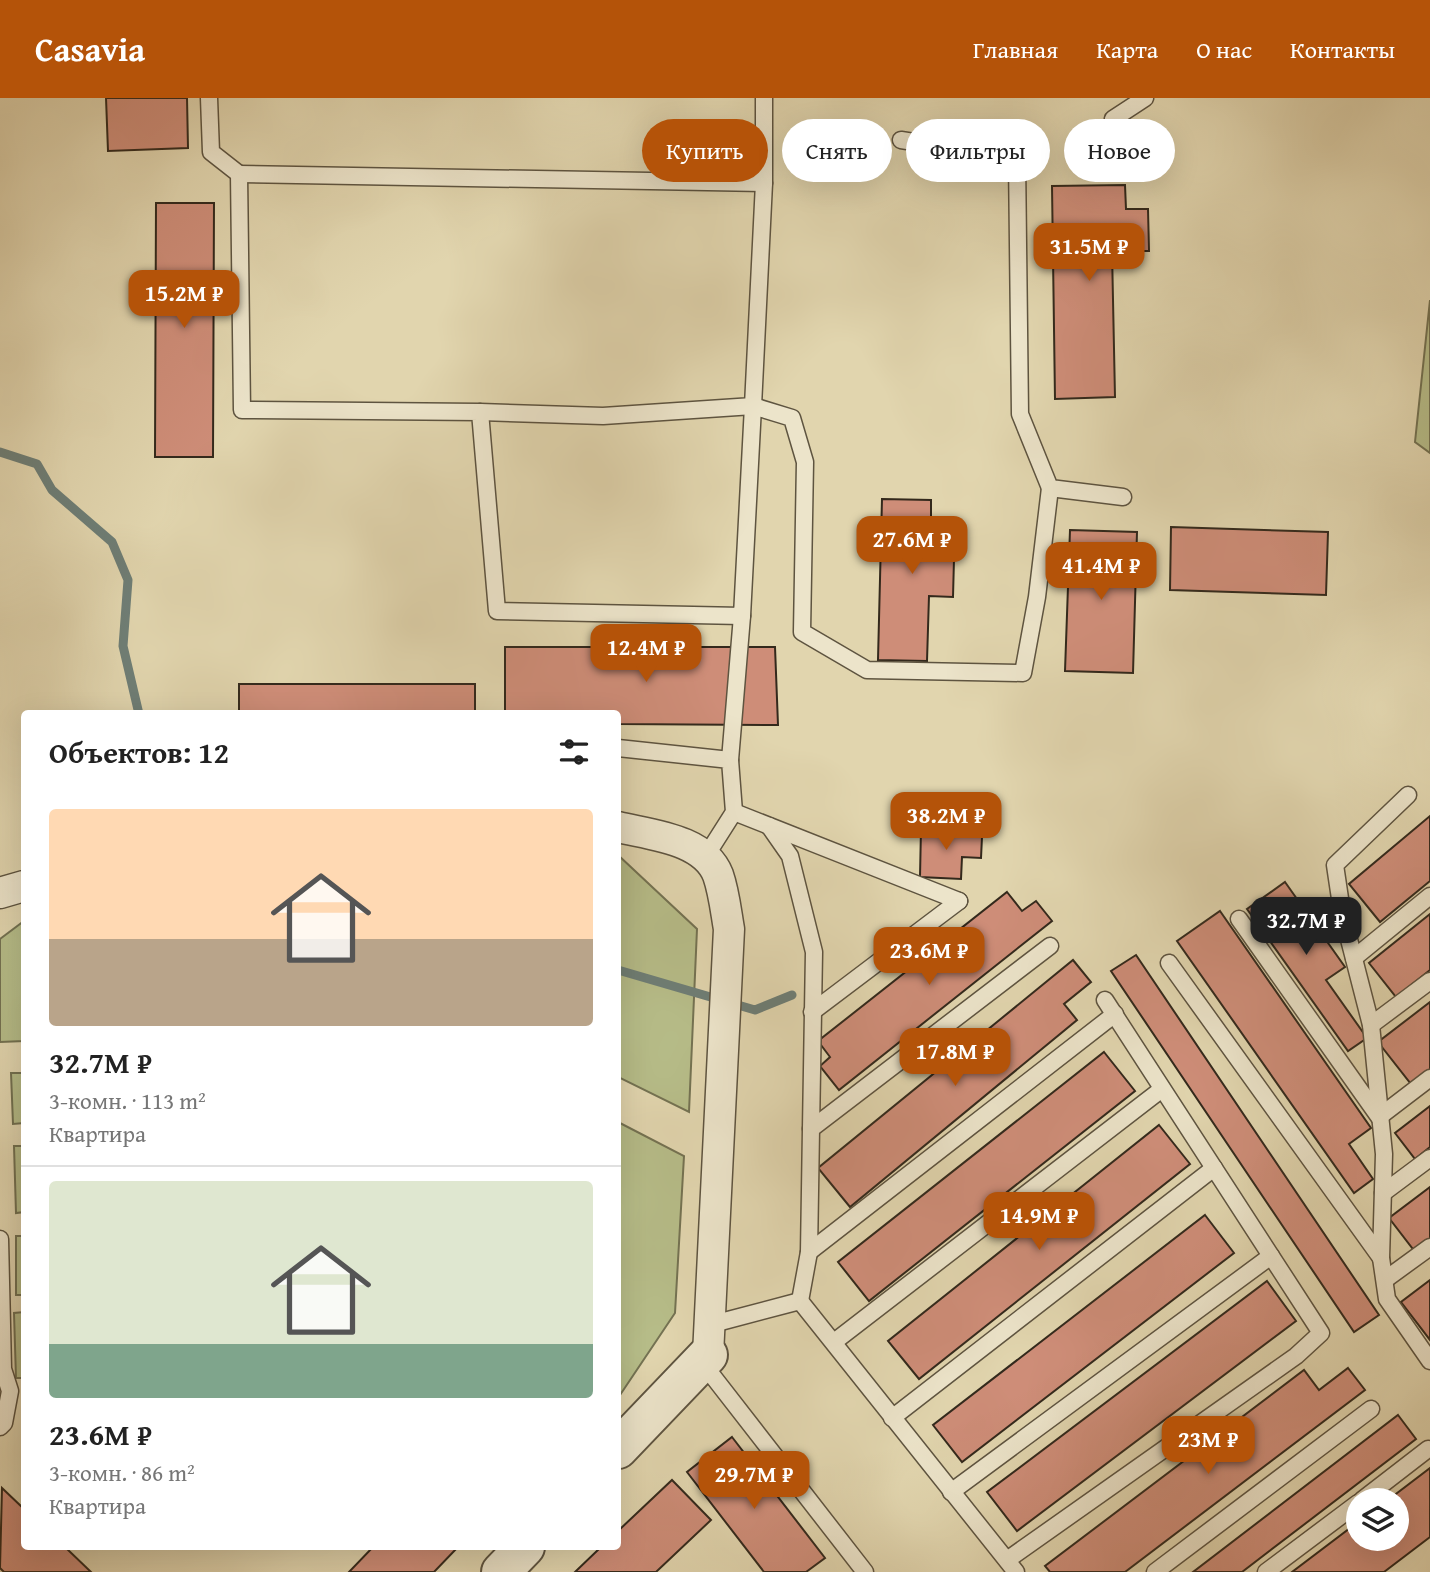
<!DOCTYPE html>
<html lang="ru">
<meta charset="utf-8">
<style>
body{margin:0;font-family:"Gentium Book Plus",serif;background:#f6f6f6;color:#222;height:100vh;display:flex;flex-direction:column;font-size:26px;white-space:nowrap}
*{box-sizing:border-box;margin:0}
p{font-size:23px;color:#767676}
.icon{flex:none;width:38px;height:38px;fill:none;stroke:currentColor;stroke-width:2;stroke-linecap:round;stroke-linejoin:round}
.map{position:relative;flex:1;overflow:hidden}
.drawer{position:absolute;left:21px;top:612px;width:600px;height:840px;display:flex;flex-direction:column;background:#fff;border-radius:7px;box-shadow:0 7px 28px #0002}
.drawer>*{flex:none}
.guide{position:absolute;left:642px;top:21px;width:665px;height:63px;display:flex;gap:14px}
.fabs{position:absolute;left:1346px;top:1390px;display:grid;gap:14px}
.fabs a{display:grid;place-items:center;width:63px;height:63px;border-radius:50%;background:#fff;box-shadow:0 7px 28px #0002;font-size:35px}
.price{position:absolute;translate:-50% -60px;padding:0 16px;border-radius:14px;background:#b45309;color:#fff;font-size:23px;line-height:46px;filter:drop-shadow(0 2px 4px #0008)}
.price::after{content:'';position:absolute;left:50%;top:42px;width:21px;height:16px;margin-left:-10px;background:inherit;clip-path:polygon(0 0,100% 0,50% 100%)}
.price.selected{background:#222;color:#fff}
ul{padding:0;list-style:none}
li{display:grid;align-content:center;gap:14px;height:371px;padding:0 28px}
li+li{border-top:2px solid #e0e0e0}
li span{display:grid;place-items:center;height:217px;border-radius:7px;color:#555}
li>.icon{margin-inline-start:auto}
span .icon{width:126px;height:126px;fill:#fffc;stroke-width:1}
li b{font-size:30px}
h2{display:flex;justify-content:space-between;align-items:center;height:84px;padding:0 28px;font-size:30px}
.tag{padding:0 24px;border-radius:32px;background:#fff;box-shadow:0 7px 28px #0002;font-size:24px;line-height:63px}
.tag.selected{background:#b45309;color:#fff}
header{display:flex;align-items:center;gap:42px;box-sizing:border-box;height:98px;padding:0 35px;background:#b45309;color:#fff}
header strong{font-size:33px}
nav{display:flex;gap:38px;margin-inline-start:auto;font-size:24px}
.map>svg:first-child{display:block}
.green{fill:#b6bc88;stroke:#747252;stroke-width:2}
.lines{fill:none;stroke-linecap:round;stroke-linejoin:round}
.stream{stroke:#6e7e76;stroke-width:9}
.building{fill:#ce8d78;stroke:#33291c;stroke-width:2}
.service-casing{stroke:#5e5440;stroke-width:19}
.minor-casing{stroke:#5e5440;stroke-width:33}
.tertiary-casing{stroke:#5e5440;stroke-width:42}
.service{stroke:#ece4ca;stroke-width:16}
.minor{stroke:#ece4ca;stroke-width:30}
.tertiary{stroke:#ece4ca;stroke-width:38}
</style>
<header>
<strong>Casavia</strong>
<nav><a>Главная</a><a>Карта</a><a>О нас</a><a>Контакты</a></nav>
</header>
<div class="map">
<svg width="1430" height="1474" viewBox="0 0 1430 1474">
<rect width="100%" height="100%" fill="#e1d5ae"/>
<filter id="stains"><feTurbulence type="fractalNoise" baseFrequency=".00286" numOctaves="4"/><feColorMatrix values="0 0 0 0 .2 0 0 0 0 .09 0 0 0 0 .02 0 0 0 .5 -.17"/></filter>
<radialGradient id="worn" r=".72"><stop offset=".6" stop-color="#630" stop-opacity="0"/><stop offset="1" stop-color="#630" stop-opacity=".3"/></radialGradient>
<g class="green">
<polygon points="1430,202 1430,355 1415,344"/>
<polygon points="618,757 697,831 689,1014 618,979"/>
<polygon points="24,823 24,943 0,944 0,841"/>
<polygon points="11,975 24,975 24,1025 13,1026"/>
<polygon points="618,1024 684,1058 675,1215 618,1300"/>
<polygon points="14,1048 24,1048 24,1114 16,1115"/>
<rect x="16" y="1138" width="8" height="59"/>
<polygon points="24,1214 24,1280 16,1280 14,1215"/>
</g>
<g class="lines">
<g class="stream">
<polyline points="0,354 37,366 52,392 112,444 128,482 123,548 139,616"/>
<polyline points="618,872 755,912 792,897"/>
</g>
</g>
<g class="building">
<polygon points="106,0 187,0 188,50 108,53"/>
<polygon points="1125,87 1126,111 1148,111 1149,153 1112,153 1115,299 1055,301 1052,88"/>
<polygon points="156,105 214,105 213,359 155,359"/>
<polygon points="882,401 931,402 931,422 955,423 953,499 929,498 927,563 878,562"/>
<polygon points="1171,429 1328,434 1326,497 1170,492"/>
<polygon points="1070,432 1137,434 1133,575 1065,573"/>
<polygon points="505,549 775,549 778,627 618,626 618,616 505,616"/>
<rect x="239" y="586" width="236" height="30"/>
<polygon points="1430,718 1430,783 1380,824 1349,786"/>
<polygon points="921,730 962,732 962,738 982,739 981,760 962,759 961,781 920,779"/>
<polygon points="1285,784 1345,869 1326,882 1367,940 1348,953 1247,811"/>
<polygon points="1007,794 1022,813 1036,803 1052,823 839,992 820,968 830,959 818,943"/>
<polygon points="1220,813 1371,1030 1349,1046 1373,1081 1354,1095 1177,843"/>
<polygon points="1430,816 1430,872 1396,899 1369,865"/>
<polygon points="1136,857 1379,1217 1354,1234 1111,873"/>
<polygon points="1073,862 1091,884 1064,906 1077,922 850,1109 818,1070"/>
<polygon points="1430,904 1430,971 1411,986 1378,944"/>
<polygon points="1104,954 1135,993 869,1203 838,1164"/>
<polygon points="1430,1008 1430,1049 1415,1061 1395,1035"/>
<polygon points="1159,1027 1190,1066 919,1281 888,1243"/>
<polygon points="1430,1089 1430,1144 1416,1155 1389,1120"/>
<polygon points="1205,1117 1234,1155 962,1364 933,1327"/>
<polygon points="1430,1182 1430,1242 1401,1204"/>
<polygon points="1267,1183 1296,1223 1017,1433 987,1394"/>
<polygon points="1348,1270 1365,1292 1125,1474 1050,1474 1045,1468 1304,1272 1319,1292"/>
<polygon points="1398,1317 1416,1341 1242,1474 1193,1474"/>
<polygon points="732,1339 825,1460 806,1474 764,1474 687,1374"/>
<polygon points="1430,1370 1430,1439 1384,1474 1292,1474 1358,1424 1358,1440 1396,1440 1396,1402 1388,1402"/>
<polygon points="672,1382 711,1422 656,1474 575,1474 601,1449 618,1449 618,1433"/>
<polygon points="2,1390 24,1411 24,1449 65,1449 91,1474 4,1474 0,1470"/>
<polygon points="373,1449 458,1449 434,1474 349,1474"/>
</g>
<g class="lines">
<defs>
<g id="service">
<polyline points="209,0 211,54 239,76 242,312 480,314 497,513 742,518 753,308 792,320 805,364 802,534 867,572 1023,575 1037,499 1050,390"/>
<polyline points="1113,21 1145,0"/>
<polyline points="901,42 1017,60 1020,316 1050,390 1123,399"/>
<polyline points="239,76 764,85 764,0"/>
<polyline points="480,314 603,318 753,308 764,85"/>
<polyline points="618,650 730,662 734,714 706,758"/>
<polyline points="730,662 742,518"/>
<polyline points="1408,697 1335,767 1342,814 1371,927 1384,1056 1381,1160 1387,1201 1430,1263"/>
<polyline points="734,714 959,803"/>
<polyline points="769,728 790,758 814,854 811,1031"/>
<polyline points="1239,821 1379,1019 1430,980"/>
<polyline points="1354,860 1430,798"/>
<polyline points="1169,865 1381,1160"/>
<polyline points="812,914 959,803"/>
<polyline points="1371,927 1430,883"/>
<polyline points="1383,1095 1430,1060"/>
<polyline points="0,1141 3,1271 10,1293 4,1325 0,1329"/>
<polyline points="809,1154 1115,916"/>
<polyline points="1386,1181 1430,1149"/>
<polyline points="800,1203 809,1154 811,1031 1050,848"/>
<polyline points="709,1227 800,1203 1016,1474"/>
<polyline points="834,1244 1162,991"/>
<polyline points="701,1263 865,1474"/>
<polyline points="892,1320 1214,1070"/>
<polyline points="951,1394 1271,1158"/>
<polyline points="1362,1402 1428,1351"/>
<polyline points="1007,1462 1296,1258 1321,1235 1105,902"/>
<polyline points="1155,1474 1371,1311"/>
<polyline points="1266,1474 1358,1405"/>
</g>
<g id="minor">
<path d="M618 729C651 737 704 741 718 777 724 794 726 814 729 831L708 1257"/>
<polyline points="0,795 24,788"/>
</g>
<g id="tertiary">
<polyline points="618,1351 708,1257"/>
<polyline points="501,1474 525,1449"/>
</g>
</defs>
<use href="#service" class="service-casing"/>
<use href="#minor" class="minor-casing"/>
<use href="#tertiary" class="tertiary-casing"/>
<use href="#service" class="service"/>
<use href="#minor" class="minor"/>
<use href="#tertiary" class="tertiary"/>
</g>
<rect width="100%" height="100%" filter="url(#stains)"/>
<rect width="100%" height="100%" fill="url(#worn)"/>
</svg>
<div class="fabs">
<a><svg class="icon" aria-label="layers" viewBox="0 0 24 24"><path d="M12 4l9 5-9 5-9-5zM3 14l9 5 9-5"/></svg></a>
</div>
<b class="price" style="left:1089px;top:185px">31.5M ₽</b>
<b class="price" style="left:184px;top:232px">15.2M ₽</b>
<b class="price" style="left:912px;top:478px">27.6M ₽</b>
<b class="price" style="left:1101px;top:504px">41.4M ₽</b>
<b class="price" style="left:646px;top:586px">12.4M ₽</b>
<b class="price" style="left:946px;top:754px">38.2M ₽</b>
<b class="price selected" style="left:1306px;top:859px">32.7M ₽</b>
<b class="price" style="left:929px;top:889px">23.6M ₽</b>
<b class="price" style="left:955px;top:990px">17.8M ₽</b>
<b class="price" style="left:1039px;top:1154px">14.9M ₽</b>
<b class="price" style="left:1208px;top:1378px">23M ₽</b>
<b class="price" style="left:754px;top:1413px">29.7M ₽</b>
<div class="guide">
<a class="tag selected">Купить</a>
<a class="tag">Снять</a>
<a class="tag">Фильтры</a>
<a class="tag">Новое</a>
</div>
<section class="drawer">
<h2>Объектов: 12<svg class="icon" aria-label="filters" viewBox="0 0 24 24"><path d="M4 7h16M4 17h16"/><circle cx="9" cy="7" r="2"/><circle cx="15" cy="17" r="2"/></svg></h2>
<ul>
<li><span style="background:linear-gradient(#ffd9b3 60%,#b9a48a 0)"><svg class="icon" aria-label="home" viewBox="0 0 24 24"><path d="M3 11l9-7 9 7M6 9v11h12V9"/></svg></span><div><b>32.7M ₽</b><p>3-комн. · 113 m²</p><p>Квартира</p></div></li>
<li><span style="background:linear-gradient(#dfe7d0 75%,#7fa58c 0)"><svg class="icon" aria-label="home" viewBox="0 0 24 24"><path d="M3 11l9-7 9 7M6 9v11h12V9"/></svg></span><div><b>23.6M ₽</b><p>3-комн. · 86 m²</p><p>Квартира</p></div></li>
</ul>
</section>
</div>
